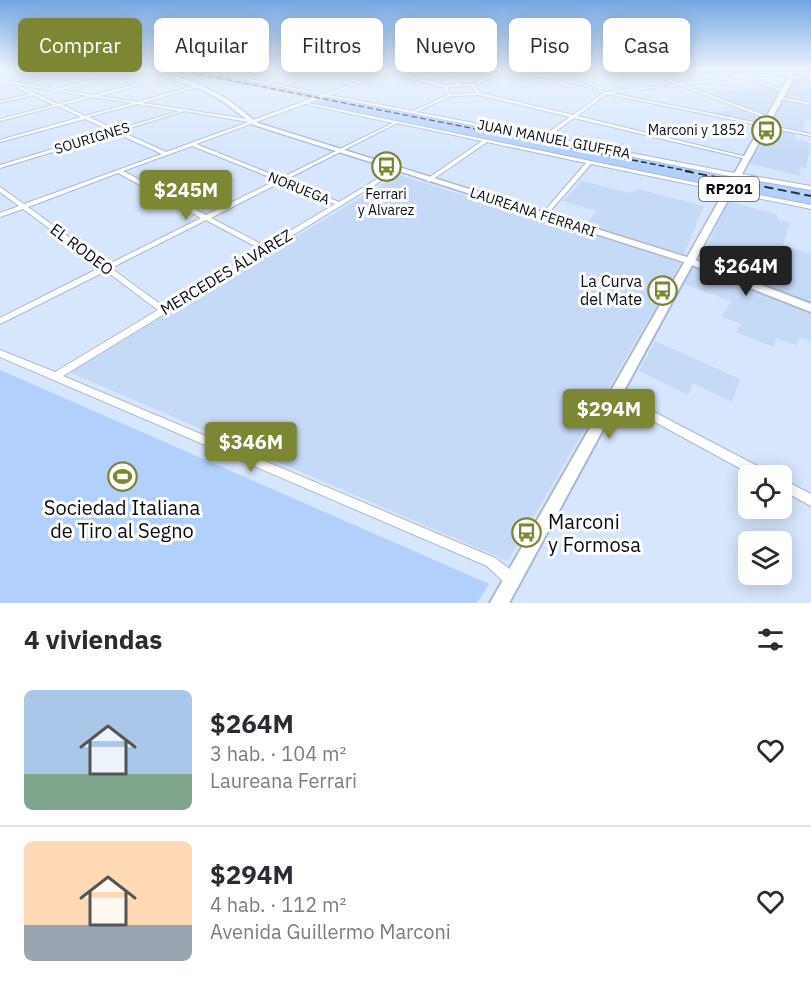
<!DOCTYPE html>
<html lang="es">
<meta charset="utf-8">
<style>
body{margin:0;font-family:"IBM Plex Sans",sans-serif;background:#f7f7f7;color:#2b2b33;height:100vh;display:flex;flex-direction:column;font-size:22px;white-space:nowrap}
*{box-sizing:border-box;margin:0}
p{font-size:20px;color:#7c7c81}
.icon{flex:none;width:33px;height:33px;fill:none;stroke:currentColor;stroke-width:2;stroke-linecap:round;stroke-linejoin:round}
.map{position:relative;height:603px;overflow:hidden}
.panel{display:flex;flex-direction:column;background:#fff;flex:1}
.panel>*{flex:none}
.top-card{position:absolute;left:18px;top:18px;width:776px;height:54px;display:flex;gap:12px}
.controls{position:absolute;left:738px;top:465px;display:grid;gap:12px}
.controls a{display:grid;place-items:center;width:54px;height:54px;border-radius:9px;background:#fff;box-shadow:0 3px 15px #0003;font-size:30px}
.price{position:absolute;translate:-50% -51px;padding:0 14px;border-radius:6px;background:#7c8633;color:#fff;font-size:20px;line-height:39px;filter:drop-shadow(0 2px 3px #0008)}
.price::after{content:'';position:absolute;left:50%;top:36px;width:18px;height:14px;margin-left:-9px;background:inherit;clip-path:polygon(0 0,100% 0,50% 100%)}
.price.active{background:#222;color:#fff}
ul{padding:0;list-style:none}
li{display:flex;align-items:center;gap:18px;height:150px;padding:0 24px}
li+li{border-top:2px solid #e1e1e2}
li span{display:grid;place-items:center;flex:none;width:168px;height:120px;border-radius:9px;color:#555}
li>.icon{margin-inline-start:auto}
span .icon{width:72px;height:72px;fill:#fffc;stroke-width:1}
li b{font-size:26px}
h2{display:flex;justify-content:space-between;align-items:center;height:72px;padding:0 24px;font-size:26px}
.pill{padding:0 21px;border-radius:9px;background:#fff;box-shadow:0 3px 15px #0003;font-size:21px;line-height:54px}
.pill.active{background:#7c8633;color:#fff}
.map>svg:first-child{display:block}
.built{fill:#c5daf6}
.green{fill:#b1d0fd}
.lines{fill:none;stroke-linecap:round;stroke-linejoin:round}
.minor-casing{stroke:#aab9d0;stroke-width:2}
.tertiary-casing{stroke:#aab9d0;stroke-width:3}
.secondary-casing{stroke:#aab9d0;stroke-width:4}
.primary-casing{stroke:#aab9d0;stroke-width:3}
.minor{fill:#fff;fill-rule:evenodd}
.tertiary{fill:#fff;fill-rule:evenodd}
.secondary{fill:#fff;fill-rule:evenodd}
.primary{fill:#fff;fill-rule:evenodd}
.rail-far1{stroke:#29303a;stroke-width:1.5;stroke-dasharray:6 3;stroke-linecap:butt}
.rail{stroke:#29303a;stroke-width:2;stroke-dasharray:9 4.5;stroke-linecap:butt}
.labels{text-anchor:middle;stroke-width:6;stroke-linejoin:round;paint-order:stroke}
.far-poi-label{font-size:14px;fill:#070c13;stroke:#fff;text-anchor:end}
.far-street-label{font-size:14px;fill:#070c13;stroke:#fff}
.shield{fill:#fff;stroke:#51555a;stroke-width:1.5}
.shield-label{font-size:15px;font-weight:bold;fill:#070c13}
.street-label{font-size:16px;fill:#070c13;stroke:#fff}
.poi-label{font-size:16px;fill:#070c13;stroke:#fff;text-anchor:end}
.near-poi-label{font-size:20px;fill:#070c13;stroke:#fff}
</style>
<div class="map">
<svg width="811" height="603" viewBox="0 0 811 603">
<rect width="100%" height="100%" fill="#d5e6fd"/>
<g class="built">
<polygon points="793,79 809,79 806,84 811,86 811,100 784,97"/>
<polygon points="766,86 779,92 764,115 707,94"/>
<polygon points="781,101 811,105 811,119 806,119 802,132 769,123"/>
<polygon points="738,109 763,119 761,122 755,122 708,113"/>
<polygon points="769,128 796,133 794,139 811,143 806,168 799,167 801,176 748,163"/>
<polygon points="399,175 579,232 597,211 563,201 582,181 630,193 637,189 704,206 678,268 508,561 69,372"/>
<polygon points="728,201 777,215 778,220 790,223 783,245 811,254 811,303 710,264 702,257"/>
<polygon points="697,267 811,311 811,341 799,337 796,345 776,338 773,347 736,332 741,324 722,317 731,301 684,284 692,269"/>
<polygon points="655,341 740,379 732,402 693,383 688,395 639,371"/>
</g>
<g class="green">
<polygon points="144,69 191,69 321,94 309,98 216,79"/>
<polygon points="330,96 811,188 811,207 312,103"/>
<polygon points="0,370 489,584 477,603 0,603"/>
</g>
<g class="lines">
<defs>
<g id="minor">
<polygon points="18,69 25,69 0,75 0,73"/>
<polygon points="76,69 83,69 22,83 20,82"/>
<path d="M136 69 139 70 60 90 94 95 171 75 172 77 99 96 137 102 197 85 198 87 142 103 253 120 321 95 190 69H198L265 82 303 69H308L267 83 325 94 383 73 371 69 386 71 392 69H397L390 72 445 85H456L447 69H450L460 84H471L500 72 489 69H496L606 92 675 84 638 69H643L680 83 737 77 715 69H720L742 76 788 71 789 73 746 78 785 90 784 92 741 78 684 85 769 117V119H768L679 85 612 93 811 134V136L607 94 577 116 747 157V159L574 118 548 137 724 171 811 186V190L724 175 325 96 308 103 717 187 811 205V209L591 164 545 217 543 218 540 216 541 215 586 163 487 142 429 182 426 180 427 179 482 141 397 123 285 180 339 202 395 168H399V170L63 376 495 558 517 575 518 580 517 585 512 586 507 585 487 566 0 357V350L55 372 158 310 106 271 0 324V318L101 267 23 209 0 217V213L19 206 0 192V187L24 204 162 154 116 133 0 168V165L112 131 85 119 0 142V140L81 117 58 106 0 121V119L54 105 33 95 0 103V101L30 94 17 88V86H19L58 104 88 96 0 82V80L56 89ZM387 73 444 87 448 95 413 111 329 95ZM504 73 604 93 573 115 480 93 474 85ZM471 86 476 93 451 94 447 87ZM479 95 570 117 543 136 416 112 451 96ZM94 97 132 103 85 116 62 105ZM137 104 179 111 116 130 89 117ZM305 104 393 123 281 178 196 144ZM184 111 249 122 166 152 120 131ZM192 146 277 180 206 215 123 171ZM118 173 201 218 107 265 28 207ZM281 182 335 204 265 246 211 218ZM206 220 260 249 164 307 111 268Z"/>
<polygon points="560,69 565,69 604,89 601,90 563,71 525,75 523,74"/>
<polygon points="779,97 811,103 811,105 780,99"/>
<polygon points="614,391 769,472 770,476 754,476 611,398 609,395 611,392"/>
<polygon points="782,479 811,494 811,506 782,490"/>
</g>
<g id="tertiary">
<path d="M131 69C164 69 201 83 228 100 239 107 247 116 258 123L693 259 694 261 690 263H687L254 125 224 102 203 90 168 77Z"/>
<polygon points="790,75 811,78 811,80 789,77"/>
</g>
<polygon id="secondary" points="690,258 811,304 811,312 692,265 509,603 490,603 685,261"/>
<polygon id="primary" points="785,69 790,69 794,78 695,261 690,264 686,263 685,261 788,78"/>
</defs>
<use href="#minor" class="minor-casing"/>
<use href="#tertiary" class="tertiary-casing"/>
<use href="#secondary" class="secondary-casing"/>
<use href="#primary" class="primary-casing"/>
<use href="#minor" class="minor"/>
<use href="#tertiary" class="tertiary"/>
<use href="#secondary" class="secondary"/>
<use href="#primary" class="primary"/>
<polyline class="rail-far1" points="173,69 693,172"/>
<polyline class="rail" points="685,171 811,196"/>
</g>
<linearGradient id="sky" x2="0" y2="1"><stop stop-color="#73a7e1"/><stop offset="0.45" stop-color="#ecf4fe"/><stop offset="1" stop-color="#ecf4fe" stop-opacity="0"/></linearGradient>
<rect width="811" height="154" fill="url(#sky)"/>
<defs>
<symbol id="bus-ring" viewBox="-11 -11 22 22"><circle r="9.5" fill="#fff" stroke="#7c8633" stroke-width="1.5"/><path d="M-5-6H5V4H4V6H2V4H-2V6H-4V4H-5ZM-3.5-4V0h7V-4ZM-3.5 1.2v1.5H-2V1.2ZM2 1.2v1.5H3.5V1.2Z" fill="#7c8633"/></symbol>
<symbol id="stadium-ring" viewBox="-11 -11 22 22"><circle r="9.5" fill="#fff" stroke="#7c8633" stroke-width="1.5"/><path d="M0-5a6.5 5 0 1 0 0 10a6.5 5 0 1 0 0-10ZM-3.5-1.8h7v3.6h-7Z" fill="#7c8633"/></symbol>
</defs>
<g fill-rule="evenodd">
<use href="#bus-ring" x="750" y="114" width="33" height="33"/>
<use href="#bus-ring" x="370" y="150" width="33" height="33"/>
<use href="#bus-ring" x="646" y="274" width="33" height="33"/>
<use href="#stadium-ring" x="106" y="460" width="33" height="33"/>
<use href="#bus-ring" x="510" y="516" width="33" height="33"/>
</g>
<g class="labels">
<g class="far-poi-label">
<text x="745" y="135">Marconi y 1852</text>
<text x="386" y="199" text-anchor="middle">Ferrari<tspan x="386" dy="16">y Alvarez</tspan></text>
</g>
<g class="far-street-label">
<text transform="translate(92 138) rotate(-17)" y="5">SOURIGNES</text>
<text transform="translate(554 139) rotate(11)" y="5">JUAN MANUEL GIUFFRA</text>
<text transform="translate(299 188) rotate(22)" y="5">NORUEGA</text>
<text transform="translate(533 212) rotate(18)" y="5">LAUREANA FERRARI</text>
</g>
<rect class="shield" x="699" y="177" width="60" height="24" rx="4.5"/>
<g class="shield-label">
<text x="729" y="194">RP201</text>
</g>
<g class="street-label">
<text transform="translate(82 249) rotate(37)" y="6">EL RODEO</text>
<text transform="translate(226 272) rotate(-31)" y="6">MERCEDES ÁLVAREZ</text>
</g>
<g class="poi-label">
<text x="642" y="287">La Curva<tspan x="642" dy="18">del Mate</tspan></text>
</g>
<g class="near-poi-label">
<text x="122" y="515">Sociedad Italiana<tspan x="122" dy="23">de Tiro al Segno</tspan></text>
<text x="548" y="529" text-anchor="start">Marconi<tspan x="548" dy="23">y Formosa</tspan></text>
</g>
</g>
</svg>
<div class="controls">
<a><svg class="icon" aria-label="locate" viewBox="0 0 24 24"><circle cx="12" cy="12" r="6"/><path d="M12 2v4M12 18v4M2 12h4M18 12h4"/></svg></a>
<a><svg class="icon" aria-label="layers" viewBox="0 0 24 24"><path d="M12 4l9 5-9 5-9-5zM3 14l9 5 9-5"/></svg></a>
</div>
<b class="price" style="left:186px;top:221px">$245M</b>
<b class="price active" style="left:746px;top:297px">$264M</b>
<b class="price" style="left:609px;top:440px">$294M</b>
<b class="price" style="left:251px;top:473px">$346M</b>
<div class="top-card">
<a class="pill active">Comprar</a>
<a class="pill">Alquilar</a>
<a class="pill">Filtros</a>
<a class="pill">Nuevo</a>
<a class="pill">Piso</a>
<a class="pill">Casa</a>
</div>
</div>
<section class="panel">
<h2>4 viviendas<svg class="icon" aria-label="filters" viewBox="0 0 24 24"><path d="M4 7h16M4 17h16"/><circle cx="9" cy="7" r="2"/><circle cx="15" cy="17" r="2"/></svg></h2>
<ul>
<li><span style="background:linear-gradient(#a9c7e8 70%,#7fa58c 0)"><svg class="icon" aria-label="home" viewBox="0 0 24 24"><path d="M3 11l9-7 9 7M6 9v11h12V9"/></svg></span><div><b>$264M</b><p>3 hab. · 104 m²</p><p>Laureana Ferrari</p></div><svg class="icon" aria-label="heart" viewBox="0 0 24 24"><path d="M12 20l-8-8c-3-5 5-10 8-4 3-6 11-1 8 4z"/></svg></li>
<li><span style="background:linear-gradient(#ffd9b3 70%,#9aa5b1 0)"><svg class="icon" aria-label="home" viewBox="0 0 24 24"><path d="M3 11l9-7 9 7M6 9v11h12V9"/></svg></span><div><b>$294M</b><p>4 hab. · 112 m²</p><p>Avenida Guillermo Marconi</p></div><svg class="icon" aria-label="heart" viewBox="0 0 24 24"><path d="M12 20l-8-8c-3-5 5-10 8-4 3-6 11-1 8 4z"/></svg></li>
</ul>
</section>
